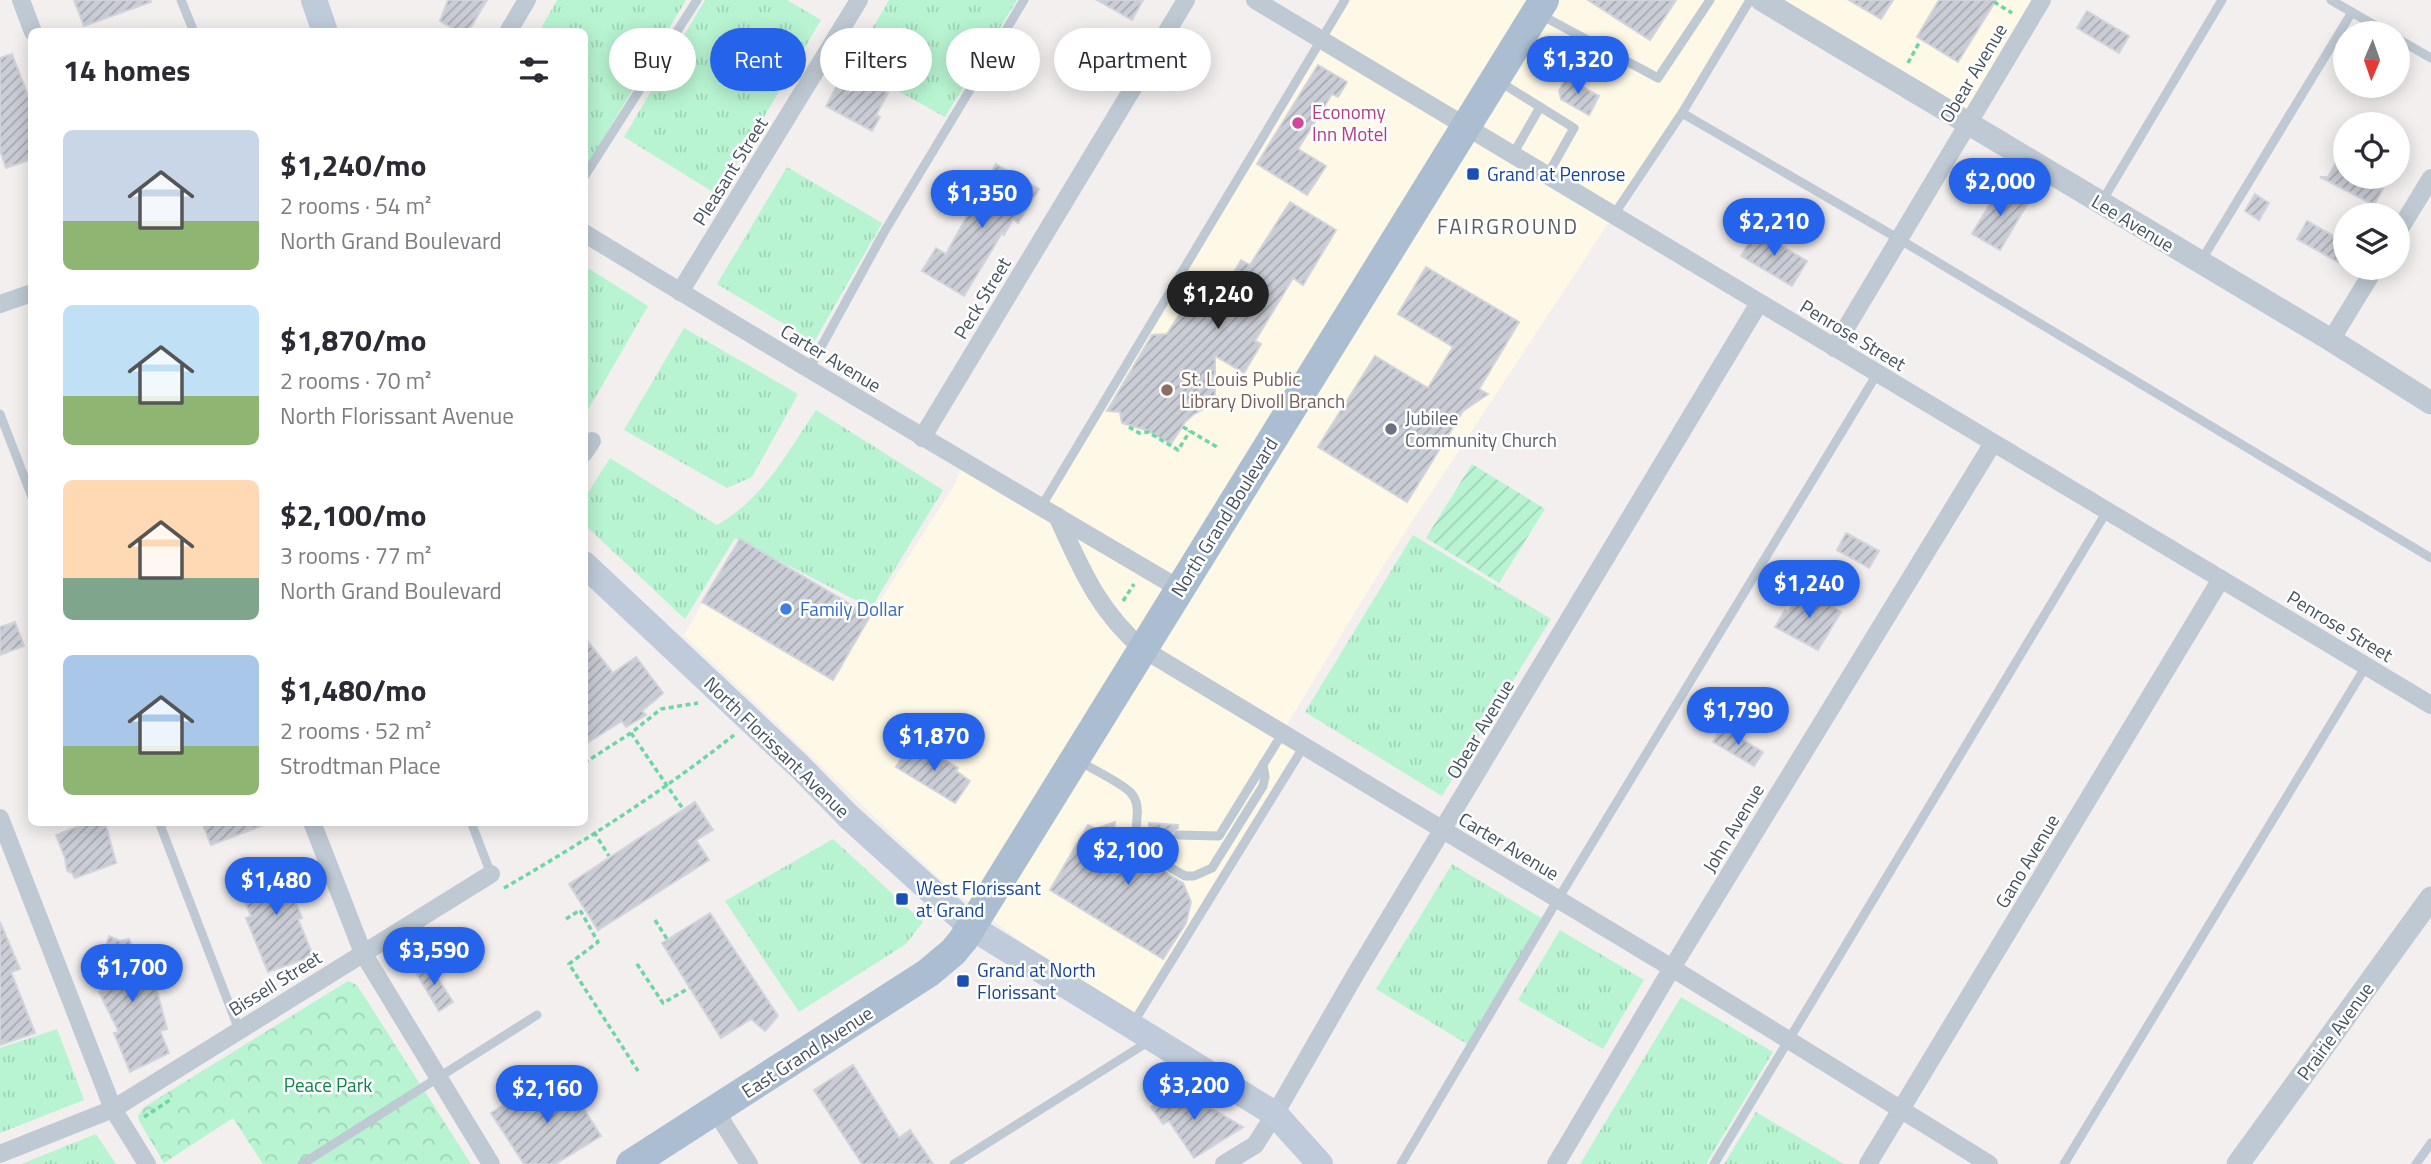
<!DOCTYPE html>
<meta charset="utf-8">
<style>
body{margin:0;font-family:"Titillium Web",sans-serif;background:#f2f2f3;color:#2b2b33;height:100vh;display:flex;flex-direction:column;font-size:26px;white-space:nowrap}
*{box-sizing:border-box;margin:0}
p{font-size:23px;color:#7c7c81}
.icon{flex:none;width:38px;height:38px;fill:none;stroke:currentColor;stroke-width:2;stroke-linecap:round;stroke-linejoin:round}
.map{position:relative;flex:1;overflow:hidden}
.details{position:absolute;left:28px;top:28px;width:560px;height:798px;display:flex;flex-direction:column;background:#fff;border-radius:10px;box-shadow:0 4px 18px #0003}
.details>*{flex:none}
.guide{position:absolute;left:609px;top:28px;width:665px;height:63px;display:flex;gap:14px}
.needle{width:46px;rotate:182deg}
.fabs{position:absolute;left:2333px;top:21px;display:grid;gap:14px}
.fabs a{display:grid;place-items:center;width:77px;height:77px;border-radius:50%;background:#fff;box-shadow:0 4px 18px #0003;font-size:35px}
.price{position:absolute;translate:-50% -60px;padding:0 16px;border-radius:24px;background:#2563eb;color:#fff;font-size:23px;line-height:46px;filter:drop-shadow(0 2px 4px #0008)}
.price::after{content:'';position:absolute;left:50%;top:42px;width:21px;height:16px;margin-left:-10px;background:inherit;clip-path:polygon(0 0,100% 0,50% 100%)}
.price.on{background:#222;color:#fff}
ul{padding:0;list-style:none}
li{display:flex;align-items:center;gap:21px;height:175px;padding:0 35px}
li span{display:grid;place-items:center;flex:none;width:196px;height:140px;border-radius:10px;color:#555}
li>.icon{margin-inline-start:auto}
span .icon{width:84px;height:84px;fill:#fffc;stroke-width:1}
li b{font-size:30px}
h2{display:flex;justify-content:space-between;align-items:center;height:84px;padding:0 35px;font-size:30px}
.pill{padding:0 24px;border-radius:32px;background:#fff;box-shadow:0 4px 18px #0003;font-size:24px;line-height:63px}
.pill.on{background:#2563eb;color:#fff}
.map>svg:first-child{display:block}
.commercial{fill:#fef8e6}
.grass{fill:url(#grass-tufts)}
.park{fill:url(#park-crowns)}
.garden{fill:url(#garden-furrows)}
.building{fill:url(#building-hatch);stroke:#d2d4db;stroke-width:2}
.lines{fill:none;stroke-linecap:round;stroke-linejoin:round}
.path{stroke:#6cd6a5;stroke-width:3.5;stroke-dasharray:5 3.5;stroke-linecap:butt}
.service{stroke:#bec9d3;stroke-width:9}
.minor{stroke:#bec9d3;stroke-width:18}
.tertiary{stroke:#bec9d3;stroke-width:23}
.secondary{stroke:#bfcbda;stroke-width:26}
.primary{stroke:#abbdd1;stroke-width:30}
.hotel-dot{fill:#d1479c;stroke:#fff;stroke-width:2.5}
.transit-dot{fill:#1a4fb4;stroke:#fff;stroke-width:2.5}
.education-dot{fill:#8d6e63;stroke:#fff;stroke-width:2.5}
.worship-dot{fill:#6b7280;stroke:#fff;stroke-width:2.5}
.shop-dot{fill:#3f7fe0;stroke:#fff;stroke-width:2.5}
.labels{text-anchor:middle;stroke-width:5;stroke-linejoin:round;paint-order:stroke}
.street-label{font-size:19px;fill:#45525f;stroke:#fff}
.hotel-label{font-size:19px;fill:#b23c85;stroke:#fff;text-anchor:start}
.transit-label{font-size:19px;fill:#164399;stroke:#fff;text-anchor:start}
.education-label{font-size:19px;fill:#785e54;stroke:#fff;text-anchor:start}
.worship-label{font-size:19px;fill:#5b616d;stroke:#fff;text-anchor:start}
.shop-label{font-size:19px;fill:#366cbe;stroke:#fff;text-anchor:start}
.park-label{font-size:19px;fill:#0c834b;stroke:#fff}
.neighbourhood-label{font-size:21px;letter-spacing:2px;fill:#5a5f65;stroke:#fff}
</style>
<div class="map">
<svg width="2431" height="1164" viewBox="0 0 2431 1164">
<defs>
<pattern id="grass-tufts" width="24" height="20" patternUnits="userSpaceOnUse" patternTransform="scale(1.75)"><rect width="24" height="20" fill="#b8f4d1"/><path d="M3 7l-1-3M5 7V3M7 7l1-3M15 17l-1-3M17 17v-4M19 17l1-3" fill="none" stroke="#a0d3b6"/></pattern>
<pattern id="park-crowns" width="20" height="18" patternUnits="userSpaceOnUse" patternTransform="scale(1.75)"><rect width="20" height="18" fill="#b8f4d1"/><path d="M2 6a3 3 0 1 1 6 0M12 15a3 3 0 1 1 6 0" fill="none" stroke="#a0d3b6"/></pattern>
<pattern id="garden-furrows" width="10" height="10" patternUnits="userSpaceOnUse" patternTransform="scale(1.75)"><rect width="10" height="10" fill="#b8f4d1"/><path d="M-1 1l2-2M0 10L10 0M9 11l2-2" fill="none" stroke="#a0d3b6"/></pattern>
<pattern id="building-hatch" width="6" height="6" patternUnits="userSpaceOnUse" patternTransform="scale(1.75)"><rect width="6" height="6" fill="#cacdd5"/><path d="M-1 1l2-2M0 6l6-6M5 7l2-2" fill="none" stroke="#a6a9b0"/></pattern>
</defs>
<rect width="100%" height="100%" fill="#f2efee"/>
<g class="commercial">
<polygon points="1346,0 1749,0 1613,216 1383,566 1282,733 1304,746 1131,1026 943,882 684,635 740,539 870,616 954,486 964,461 1040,506"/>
<polygon points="1762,0 2043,0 1967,125"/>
</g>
<g class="grass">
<polygon points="557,0 686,0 585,169 584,32 539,32"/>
<polygon points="705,0 787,0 821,20 718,195 624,137"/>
<polygon points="889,0 1017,0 945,117 851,65"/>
<polygon points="787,167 882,223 814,342 717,284"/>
<polygon points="585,266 648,306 585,415 584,415"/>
<polygon points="684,328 798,394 752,477 727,488 624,430"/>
<path d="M816 410 943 490 871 608 735 538 685 619 585 525 584 499 610 458 717 525C763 499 787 453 816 410Z"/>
<polygon points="1413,535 1551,619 1442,796 1305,712"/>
<polygon points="833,839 923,922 906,944 799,1012 725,901"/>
<polygon points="1452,864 1543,919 1467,1044 1376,989"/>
<polygon points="1560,930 1644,980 1603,1049 1518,1000"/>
<polygon points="1681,997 1773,1052 1706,1164 1580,1164"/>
<polygon points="57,1029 84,1100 0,1133 0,1048"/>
<polygon points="1756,1112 1844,1164 1724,1164"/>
<polygon points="96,1134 116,1164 21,1164"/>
</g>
<polygon class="park" points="348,981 357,985 471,1164 263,1164 233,1118 164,1163 139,1121 138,1116 144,1107"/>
<polygon class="garden" points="1472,464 1545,509 1499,583 1426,538"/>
<g class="building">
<polygon points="74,0 150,0 151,2 84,26"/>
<polygon points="448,0 487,0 468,32 459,32 440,21"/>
<polygon points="1097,0 1143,0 1132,20"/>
<polygon points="1588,0 1676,0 1650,40"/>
<polygon points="1849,0 1893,0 1881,19"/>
<polygon points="1939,0 1996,0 1958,62 1917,37"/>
<polygon points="2087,11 2129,36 2119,53 2077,28"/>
<polygon points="12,54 32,106 32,159 6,168 0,150 0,58"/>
<polygon points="1318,65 1347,82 1338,97 1332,94 1298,149 1326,166 1307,195 1257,164"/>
<polygon points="845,70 888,93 876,115 880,117 872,131 826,106"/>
<polygon points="1566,78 1599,96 1589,115 1561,99 1559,91"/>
<polygon points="2345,146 2345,177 2360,177 2383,189 2374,205 2320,177 2328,177"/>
<polygon points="996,164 1039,189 1018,223 1013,219 1004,235 1002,233 964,296 922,271 936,248 946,254"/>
<polygon points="2001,185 2029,201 2000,250 1972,234"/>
<polygon points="2255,194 2269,203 2259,220 2245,211"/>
<polygon points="1290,202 1336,230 1303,285 1293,278 1255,341 1261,344 1244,373 1215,356 1215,403 1194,414 1185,422 1171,444 1146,430 1122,423 1120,412 1107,411 1152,335 1167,334 1188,301 1210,314 1241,260 1250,265"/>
<polygon points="2307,221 2345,242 2345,248 2338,262 2297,239"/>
<polygon points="1756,231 1807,261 1792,286 1741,256"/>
<polygon points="1426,267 1519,322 1479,389 1488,394 1463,411 1407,502 1318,447 1375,356 1428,388 1453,347 1398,314"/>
<polygon points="1846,533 1879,551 1869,568 1837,550"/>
<polygon points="740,539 870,616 833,680 702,602"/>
<polygon points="1804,588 1841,612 1818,650 1775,627 1785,610 1788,612"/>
<polygon points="15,622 24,646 0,655 0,627"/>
<polygon points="584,637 613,673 636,657 663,693 642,711 646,715 626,727 622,721 584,745"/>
<polygon points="1722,727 1763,752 1754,766 1713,742"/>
<polygon points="909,746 930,758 934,753 958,768 956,771 970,781 955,803 896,767"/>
<polygon points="695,802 713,830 696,840 709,860 598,930 569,884"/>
<polygon points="89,822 105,822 116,863 75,878 72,873 67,871 65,858 56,835"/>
<polygon points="202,822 266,822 266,824 211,845"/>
<polygon points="1115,822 1113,839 1146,861 1151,859 1153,854 1148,846 1149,841 1153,839 1156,835 1154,830 1149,827 1149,823 1178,825 1178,828 1171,834 1172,839 1177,842 1176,861 1167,862 1164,869 1168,874 1183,883 1191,902 1186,923 1163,959 1050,890 1088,825 1096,829"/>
<polygon points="272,861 274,865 281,863 288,882 292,881 297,896 294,898 302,918 298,919 313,956 268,972 246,918 251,916 244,899 256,895 245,867"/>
<polygon points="710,913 778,1016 765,1031 751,1019 721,1038 662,943"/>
<polygon points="0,922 20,969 11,972 35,1033 0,1045"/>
<polygon points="109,936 120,941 129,939 146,978 153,976 167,1029 160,1031 169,1053 130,1072 114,1033 119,1032 99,992 105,990 93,952 106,946"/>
<polygon points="428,963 453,1002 439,1011 415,971"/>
<polygon points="853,1065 899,1138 910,1130 933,1164 862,1164 814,1090"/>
<polygon points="563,1076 601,1136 555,1164 524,1164 491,1113 523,1093 527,1099"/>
<polygon points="1177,1088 1243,1127 1194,1158 1169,1121 1163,1124 1151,1107"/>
</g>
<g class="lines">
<g class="path">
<polyline points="1994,2 2012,13"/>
<polyline points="1908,63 1920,41"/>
<polyline points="1129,427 1139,433 1148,432 1178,450 1190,431"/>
<polyline points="1183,427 1217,447"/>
<polyline points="1123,601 1134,584"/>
<polyline points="631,733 683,809"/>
<polyline points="584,763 631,733 661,709 698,703"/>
<polyline points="594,832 609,856"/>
<path d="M504 888C584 842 662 792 734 735"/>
<polyline points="566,919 580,910 598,942 569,964 638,1071"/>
<polyline points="655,920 667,939"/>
<polyline points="408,946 420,965"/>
<polyline points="637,964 663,1003 689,988"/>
<polyline points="144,1117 170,1100"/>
</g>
<g class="service">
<polyline points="181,0 194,32"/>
<polyline points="2331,0 2388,33"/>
<polyline points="1541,15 1658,78 1710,0"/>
<polyline points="2398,39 2431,58"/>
<polyline points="1500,82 1574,128 1547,176"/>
<polyline points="1682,113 1899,239 2431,558"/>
<polyline points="1512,156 1540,107"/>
<polyline points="584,177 697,0"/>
<polyline points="2101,203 2222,0"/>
<polyline points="1613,216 1682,113 1750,0"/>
<polyline points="2201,261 2352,12"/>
<polyline points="809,369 883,234 1024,0"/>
<polyline points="0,414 32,497"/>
<polyline points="1041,507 1345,0"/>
<path d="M1079 761C1092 769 1122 783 1131 793 1147 812 1125 833 1146 854"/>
<polyline points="159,822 239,1030"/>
<polyline points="471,822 491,874"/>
<polyline points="1135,830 1149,834"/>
<polyline points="1178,835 1219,836 1282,734"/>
<polyline points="1171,868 1185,876 1194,876 1212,868 1263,786 1265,777 1263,764"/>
<polyline points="1132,1025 1304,746"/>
<polyline points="302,1164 537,1015"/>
<polyline points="954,1164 1151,1040"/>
<polyline points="1401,1164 1558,899 1877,374"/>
<polyline points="1714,1164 2107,511"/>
<polyline points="2064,1164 2366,666"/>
<polyline points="2416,1164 2431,1143"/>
</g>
<g class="minor">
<polyline points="21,0 33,32"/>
<polyline points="1255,0 2431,705"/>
<polyline points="508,32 527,0"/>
<polyline points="2398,232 2431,178"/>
<path d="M584 233C782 354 981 472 1180 589"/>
<polyline points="680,292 859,0"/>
<polyline points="0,304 32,293"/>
<polyline points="2331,340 2375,268"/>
<polyline points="1834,348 2042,0"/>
<polyline points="922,438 1186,0"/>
<polyline points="584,453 592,441"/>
<path d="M1057 516C1081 568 1098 611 1143 649L1672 968 1989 1164"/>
<polyline points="0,818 113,1109 147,1164"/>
<polyline points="312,822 363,953 491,1164"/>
<polyline points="715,1110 749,1164"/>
<polyline points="0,1154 113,1109 491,874"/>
<polyline points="1224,1164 1255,1145 1275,1114 1355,975 1759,303"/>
<polyline points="1556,1164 1672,968 1993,443"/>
<polyline points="1868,1164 2221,579"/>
</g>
<g class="tertiary">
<polyline points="1762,0 2331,340 2431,403"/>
<polyline points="2238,1164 2431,898"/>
</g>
<g class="secondary">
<polyline points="314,0 325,32"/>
<polyline points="584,564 799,766 849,817 971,927 1275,1114 1320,1164"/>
</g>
<polyline class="primary" points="631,1164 928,973 953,952 963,940 1544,0"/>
</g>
<circle class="hotel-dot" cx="1298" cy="123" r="7"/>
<g class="transit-dot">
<rect x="1466" y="167" width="14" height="14" rx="3.5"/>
<rect x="895" y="892" width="14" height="14" rx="3.5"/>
<rect x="956" y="974" width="14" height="14" rx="3.5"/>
</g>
<circle class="education-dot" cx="1167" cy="390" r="7"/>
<circle class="worship-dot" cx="1391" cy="429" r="7"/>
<circle class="shop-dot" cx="786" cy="609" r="7"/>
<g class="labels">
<g class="street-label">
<text transform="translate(1973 73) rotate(-59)" y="7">Obear Avenue</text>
<text transform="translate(730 171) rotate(-58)" y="7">Pleasant Street</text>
<text transform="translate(2133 223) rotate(31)" y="7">Lee Avenue</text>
<text transform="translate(982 298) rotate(-59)" y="7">Peck Street</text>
<text transform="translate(1853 335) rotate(31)" y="7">Penrose Street</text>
<text transform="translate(831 358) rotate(31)" y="7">Carter Avenue</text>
<text transform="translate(1224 517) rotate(-58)" y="7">North Grand Boulevard</text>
<text transform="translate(2340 626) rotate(31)" y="7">Penrose Street</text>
<text transform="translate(1480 729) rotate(-59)" y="7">Obear Avenue</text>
<text transform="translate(777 747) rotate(44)" y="7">North Florissant Avenue</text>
<text transform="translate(1733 828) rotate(-59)" y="7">John Avenue</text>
<text transform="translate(1509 846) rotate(31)" y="7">Carter Avenue</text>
<text transform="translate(2027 861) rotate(-59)" y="7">Gano Avenue</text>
<text transform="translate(275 983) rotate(-32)" y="7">Bissell Street</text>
<text transform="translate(2335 1031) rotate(-54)" y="7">Prairie Avenue</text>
<text transform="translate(807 1052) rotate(-33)" y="7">East Grand Avenue</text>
</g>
<g class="hotel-label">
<text x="1312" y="119">Economy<tspan x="1312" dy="22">Inn Motel</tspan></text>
</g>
<g class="transit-label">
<text x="1487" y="181">Grand at Penrose</text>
<text x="916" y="895">West Florissant<tspan x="916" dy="22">at Grand</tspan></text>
<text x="977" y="977">Grand at North<tspan x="977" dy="22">Florissant</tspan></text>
</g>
<g class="education-label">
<text x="1181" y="386">St. Louis Public<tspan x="1181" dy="22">Library Divoll Branch</tspan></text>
</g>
<g class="worship-label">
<text x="1405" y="425">Jubilee<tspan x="1405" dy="22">Community Church</tspan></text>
</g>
<g class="shop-label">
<text x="800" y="616">Family Dollar</text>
</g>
<g class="park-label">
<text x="328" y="1092">Peace Park</text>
</g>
<g class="neighbourhood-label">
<text x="1508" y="234">FAIRGROUND</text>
</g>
</g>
</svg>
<div class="fabs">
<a><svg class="needle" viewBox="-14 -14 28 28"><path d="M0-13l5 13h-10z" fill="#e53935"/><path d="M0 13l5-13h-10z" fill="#7c7c81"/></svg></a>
<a><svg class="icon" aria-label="locate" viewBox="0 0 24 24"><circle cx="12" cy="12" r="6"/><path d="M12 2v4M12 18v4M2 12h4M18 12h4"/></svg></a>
<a><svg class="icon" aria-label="layers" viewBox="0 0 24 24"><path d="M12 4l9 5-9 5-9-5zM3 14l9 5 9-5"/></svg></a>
</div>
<b class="price" style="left:1578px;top:96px">$1,320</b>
<b class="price" style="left:2000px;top:218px">$2,000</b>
<b class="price" style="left:982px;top:230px">$1,350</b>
<b class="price" style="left:1774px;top:258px">$2,210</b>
<b class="price on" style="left:1218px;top:331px">$1,240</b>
<b class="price" style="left:1809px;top:620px">$1,240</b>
<b class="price" style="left:1738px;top:747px">$1,790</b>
<b class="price" style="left:934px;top:773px">$1,870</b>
<b class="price" style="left:1128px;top:887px">$2,100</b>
<b class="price" style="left:276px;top:917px">$1,480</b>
<b class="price" style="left:434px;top:987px">$3,590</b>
<b class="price" style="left:132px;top:1004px">$1,700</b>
<b class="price" style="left:1194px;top:1122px">$3,200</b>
<b class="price" style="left:547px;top:1125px">$2,160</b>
<div class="guide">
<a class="pill">Buy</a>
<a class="pill on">Rent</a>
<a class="pill">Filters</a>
<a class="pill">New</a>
<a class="pill">Apartment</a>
</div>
<section class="details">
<h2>14 homes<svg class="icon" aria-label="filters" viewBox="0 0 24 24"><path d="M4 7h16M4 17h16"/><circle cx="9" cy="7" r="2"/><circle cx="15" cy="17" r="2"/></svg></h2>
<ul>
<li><span style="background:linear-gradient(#c9d6e8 65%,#8fb573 0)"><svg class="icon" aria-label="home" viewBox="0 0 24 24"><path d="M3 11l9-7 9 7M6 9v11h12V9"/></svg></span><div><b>$1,240/mo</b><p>2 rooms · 54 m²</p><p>North Grand Boulevard</p></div></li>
<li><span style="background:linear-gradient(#bfe0f5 65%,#8fb573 0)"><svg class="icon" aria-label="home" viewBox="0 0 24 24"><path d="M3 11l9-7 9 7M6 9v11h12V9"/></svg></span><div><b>$1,870/mo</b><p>2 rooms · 70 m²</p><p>North Florissant Avenue</p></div></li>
<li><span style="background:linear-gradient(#ffd9b3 70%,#7fa58c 0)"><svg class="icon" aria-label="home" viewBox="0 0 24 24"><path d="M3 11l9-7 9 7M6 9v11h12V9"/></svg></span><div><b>$2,100/mo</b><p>3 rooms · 77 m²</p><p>North Grand Boulevard</p></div></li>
<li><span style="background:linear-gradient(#a9c7e8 65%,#8fb573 0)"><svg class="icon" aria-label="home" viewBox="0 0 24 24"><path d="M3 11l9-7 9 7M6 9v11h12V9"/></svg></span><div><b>$1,480/mo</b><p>2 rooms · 52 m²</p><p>Strodtman Place</p></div></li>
</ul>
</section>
</div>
